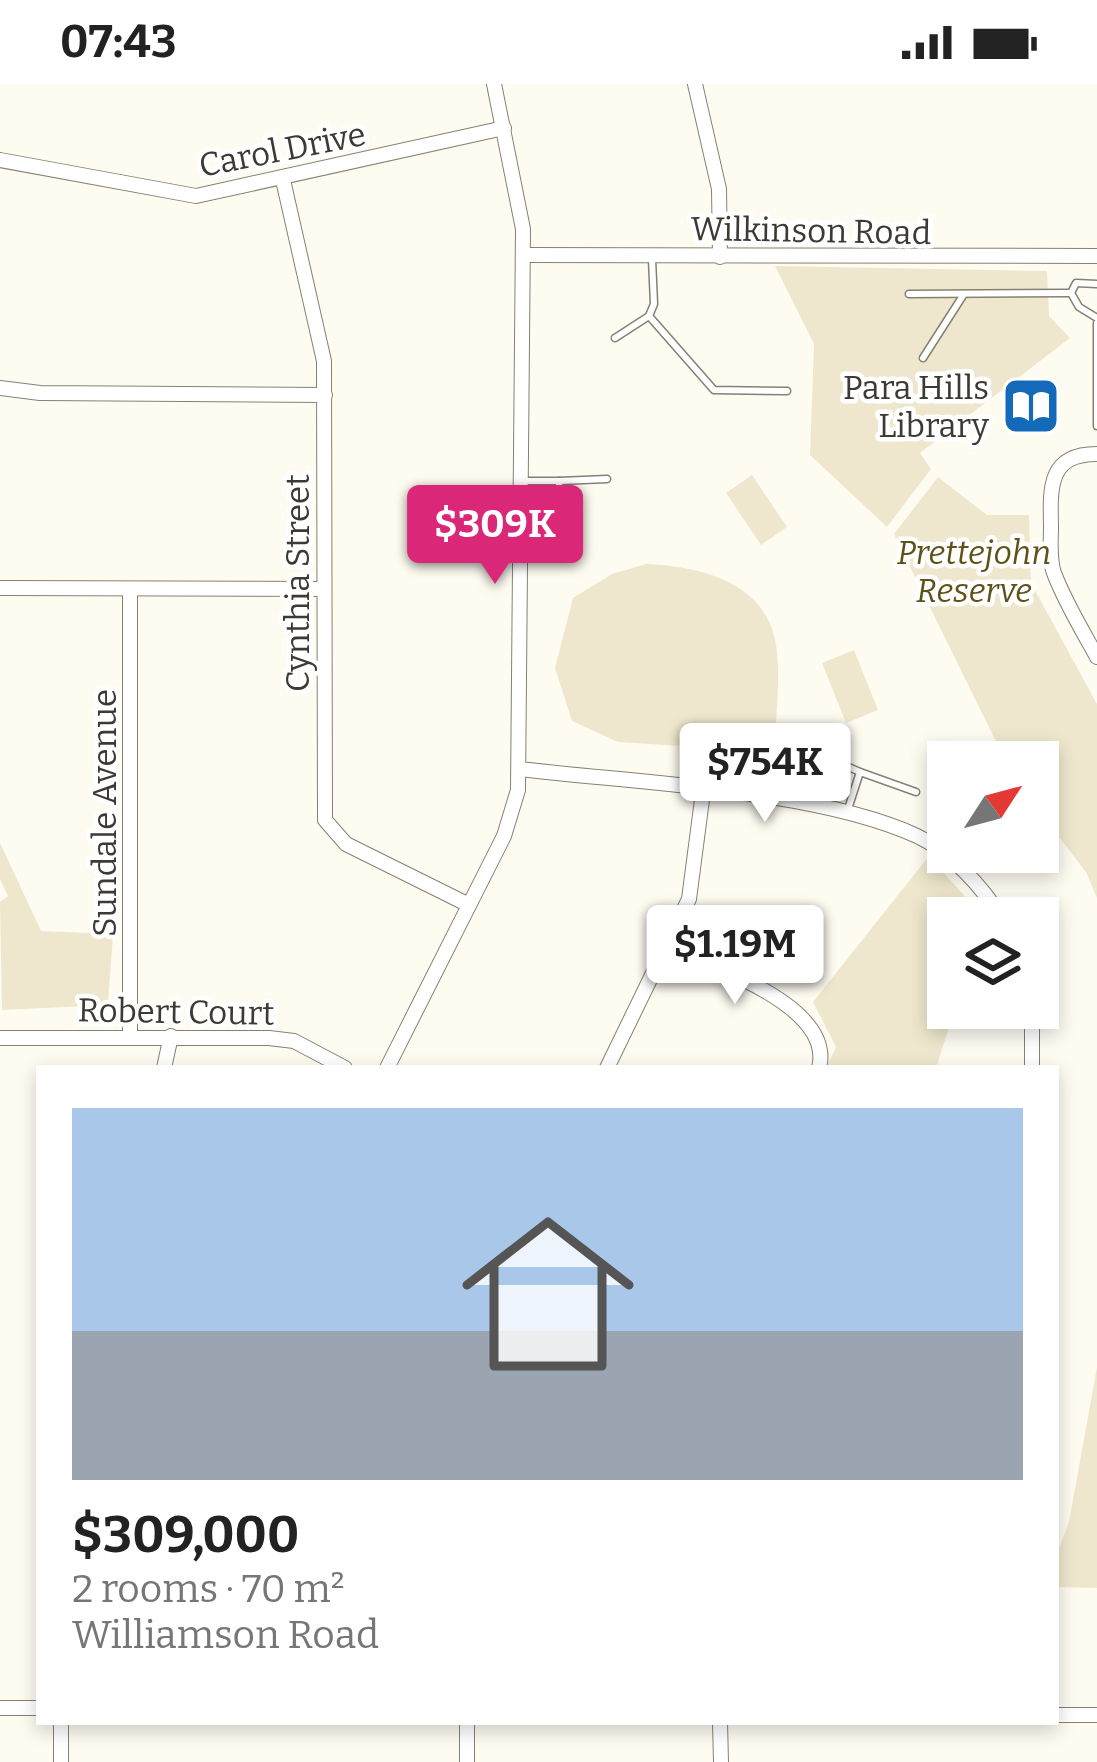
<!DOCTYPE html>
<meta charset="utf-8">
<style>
body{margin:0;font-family:Bitter,serif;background:#f2f2f2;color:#222;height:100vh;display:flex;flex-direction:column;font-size:45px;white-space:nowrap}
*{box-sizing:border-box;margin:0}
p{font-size:39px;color:#767676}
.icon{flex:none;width:66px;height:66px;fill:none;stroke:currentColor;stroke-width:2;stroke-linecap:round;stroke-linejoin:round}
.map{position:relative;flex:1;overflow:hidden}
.details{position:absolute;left:36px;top:981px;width:1023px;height:660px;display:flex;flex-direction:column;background:#fff;border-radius:0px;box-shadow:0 6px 18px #0003}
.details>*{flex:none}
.needle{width:78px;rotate:54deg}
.fabs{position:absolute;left:927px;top:657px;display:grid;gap:24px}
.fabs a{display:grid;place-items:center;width:132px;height:132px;border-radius:0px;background:#fff;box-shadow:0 6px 18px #0003;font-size:60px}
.price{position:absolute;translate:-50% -102px;padding:0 27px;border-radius:12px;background:#fff;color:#222;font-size:39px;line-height:78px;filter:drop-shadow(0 3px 6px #0008)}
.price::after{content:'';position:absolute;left:50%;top:72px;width:36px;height:27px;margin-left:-18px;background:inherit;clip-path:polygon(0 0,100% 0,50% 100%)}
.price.active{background:#db2777;color:#fff}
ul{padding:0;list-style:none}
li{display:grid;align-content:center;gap:24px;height:636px;padding:0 36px}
li span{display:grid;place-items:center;height:372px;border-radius:0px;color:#555}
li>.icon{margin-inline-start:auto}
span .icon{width:216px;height:216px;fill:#fffc;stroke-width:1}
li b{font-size:51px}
.status{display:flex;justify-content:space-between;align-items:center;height:84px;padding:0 60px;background:#fff;direction:ltr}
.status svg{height:33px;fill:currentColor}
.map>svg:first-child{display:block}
.green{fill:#efe7cd}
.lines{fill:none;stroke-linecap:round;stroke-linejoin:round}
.service-casing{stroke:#858172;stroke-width:9}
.minor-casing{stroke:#858172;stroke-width:16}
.service{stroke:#fff;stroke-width:6}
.minor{stroke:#fff;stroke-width:14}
.labels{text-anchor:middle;stroke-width:9;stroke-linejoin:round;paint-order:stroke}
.street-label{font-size:33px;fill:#3c3a33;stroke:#fff}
.poi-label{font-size:33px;fill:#3c3a33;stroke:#fff;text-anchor:end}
.park-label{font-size:33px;font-style:italic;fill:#605118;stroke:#fff}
</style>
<div class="status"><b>07:43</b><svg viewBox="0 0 49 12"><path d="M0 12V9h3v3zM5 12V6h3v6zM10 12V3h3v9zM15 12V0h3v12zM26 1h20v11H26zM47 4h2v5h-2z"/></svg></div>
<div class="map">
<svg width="1097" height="1678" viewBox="0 0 1097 1678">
<rect width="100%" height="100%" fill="#fefcf1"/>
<g class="green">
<polygon points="775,182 1047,187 1049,232 1070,254 920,369 931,385 887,443 810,371 814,260"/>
<polygon points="752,391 787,443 761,461 726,409"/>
<polygon points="938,393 987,431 1029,431 1031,499 1097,620 1097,814 1086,788 1038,726 1038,678 1006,678 894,450"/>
<path d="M646 480C696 482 762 496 775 555 782 589 775 633 775 668L618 658 572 637 555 584 573 514 612 490Z"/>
<polygon points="854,566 878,626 846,639 822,579"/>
<polygon points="0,759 41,847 113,850 108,921 2,926 0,818 8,812 0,795"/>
<polygon points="929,772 984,834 948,834 948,924 1016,928 954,927 936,984 826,984 836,963 813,918"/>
<polygon points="1097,1283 1097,1504 1056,1503 1056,1473 1069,1438"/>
</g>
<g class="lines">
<defs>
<g id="service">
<polyline points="652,175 654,220 649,232 714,306 787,307"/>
<polyline points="1097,200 1076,199 1071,209 1079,223 1097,234"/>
<polyline points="909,210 1071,209"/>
<polyline points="1097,239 1097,342"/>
<polyline points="615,254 649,232"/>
<polyline points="923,274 964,210"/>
<polyline points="522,397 559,397"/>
<polyline points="561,463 559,397 607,395"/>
<polyline points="797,679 844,681 860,688"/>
<polyline points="848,725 860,688 916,708"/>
</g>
<g id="minor">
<polyline points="695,0 719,105 720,173"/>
<polyline points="0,76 196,112 504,44"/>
<polyline points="283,96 324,277 325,736 346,760 469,821"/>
<polyline points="524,171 1097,172"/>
<polyline points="0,304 40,309 325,311"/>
<path d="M1097 370C1049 370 1050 402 1051 442 1051 457 1049 475 1054 489 1065 518 1082 546 1097 573"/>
<polyline points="0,504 324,505"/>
<polyline points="130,506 130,952"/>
<path d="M520 685C635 699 815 705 917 752 950 767 983 804 1002 834"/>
<path d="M668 861C714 884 835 922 819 984"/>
<polyline points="1032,924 1032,984"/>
<polyline points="0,954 269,954 294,957 345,984"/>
<polyline points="164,984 171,952"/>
<polyline points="387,984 504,752 518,706 523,145 494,0"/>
<polyline points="607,984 689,815 703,708"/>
<polyline points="0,1624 39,1624"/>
<polyline points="1056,1631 1097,1631"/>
<polyline points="467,1638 467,1678"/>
<polyline points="720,1638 721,1678"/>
<polyline points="61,1678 61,1638"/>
</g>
</defs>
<use href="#service" class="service-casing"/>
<use href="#minor" class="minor-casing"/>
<use href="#service" class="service"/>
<use href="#minor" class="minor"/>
</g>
<defs>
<symbol id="library-square" viewBox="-11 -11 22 22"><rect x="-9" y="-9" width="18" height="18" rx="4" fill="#146ab8" stroke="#fff"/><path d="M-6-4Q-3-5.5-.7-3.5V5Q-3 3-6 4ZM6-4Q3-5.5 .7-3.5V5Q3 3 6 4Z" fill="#fff"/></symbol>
</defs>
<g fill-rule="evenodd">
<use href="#library-square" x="998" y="289" width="66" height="66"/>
</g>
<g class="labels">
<g class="street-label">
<text transform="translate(282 65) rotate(-11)" y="12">Carol Drive</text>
<text transform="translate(811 146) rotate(1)" y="12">Wilkinson Road</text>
<text transform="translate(297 499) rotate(-90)" y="12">Cynthia Street</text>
<text transform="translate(104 729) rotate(-90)" y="12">Sundale Avenue</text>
<text transform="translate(176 927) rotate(1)" y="12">Robert Court</text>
</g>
<g class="poi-label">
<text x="989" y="315">Para Hills<tspan x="989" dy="38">Library</tspan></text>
</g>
<g class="park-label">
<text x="974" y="480">Prettejohn<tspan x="974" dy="38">Reserve</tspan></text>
</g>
</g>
</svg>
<div class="fabs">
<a><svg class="needle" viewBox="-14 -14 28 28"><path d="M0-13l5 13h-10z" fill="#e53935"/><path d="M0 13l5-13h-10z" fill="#767676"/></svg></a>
<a><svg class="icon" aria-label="layers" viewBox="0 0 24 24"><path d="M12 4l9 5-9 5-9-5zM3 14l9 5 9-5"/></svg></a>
</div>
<b class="price active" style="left:495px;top:503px">$309K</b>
<b class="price" style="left:765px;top:741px">$754K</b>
<b class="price" style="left:735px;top:923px">$1.19M</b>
<section class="details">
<ul>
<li><span style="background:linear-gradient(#a9c7e8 60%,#9aa5b1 0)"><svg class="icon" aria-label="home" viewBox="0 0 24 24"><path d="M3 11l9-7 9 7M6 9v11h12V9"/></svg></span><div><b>$309,000</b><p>2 rooms · 70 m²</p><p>Williamson Road</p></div></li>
</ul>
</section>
</div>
